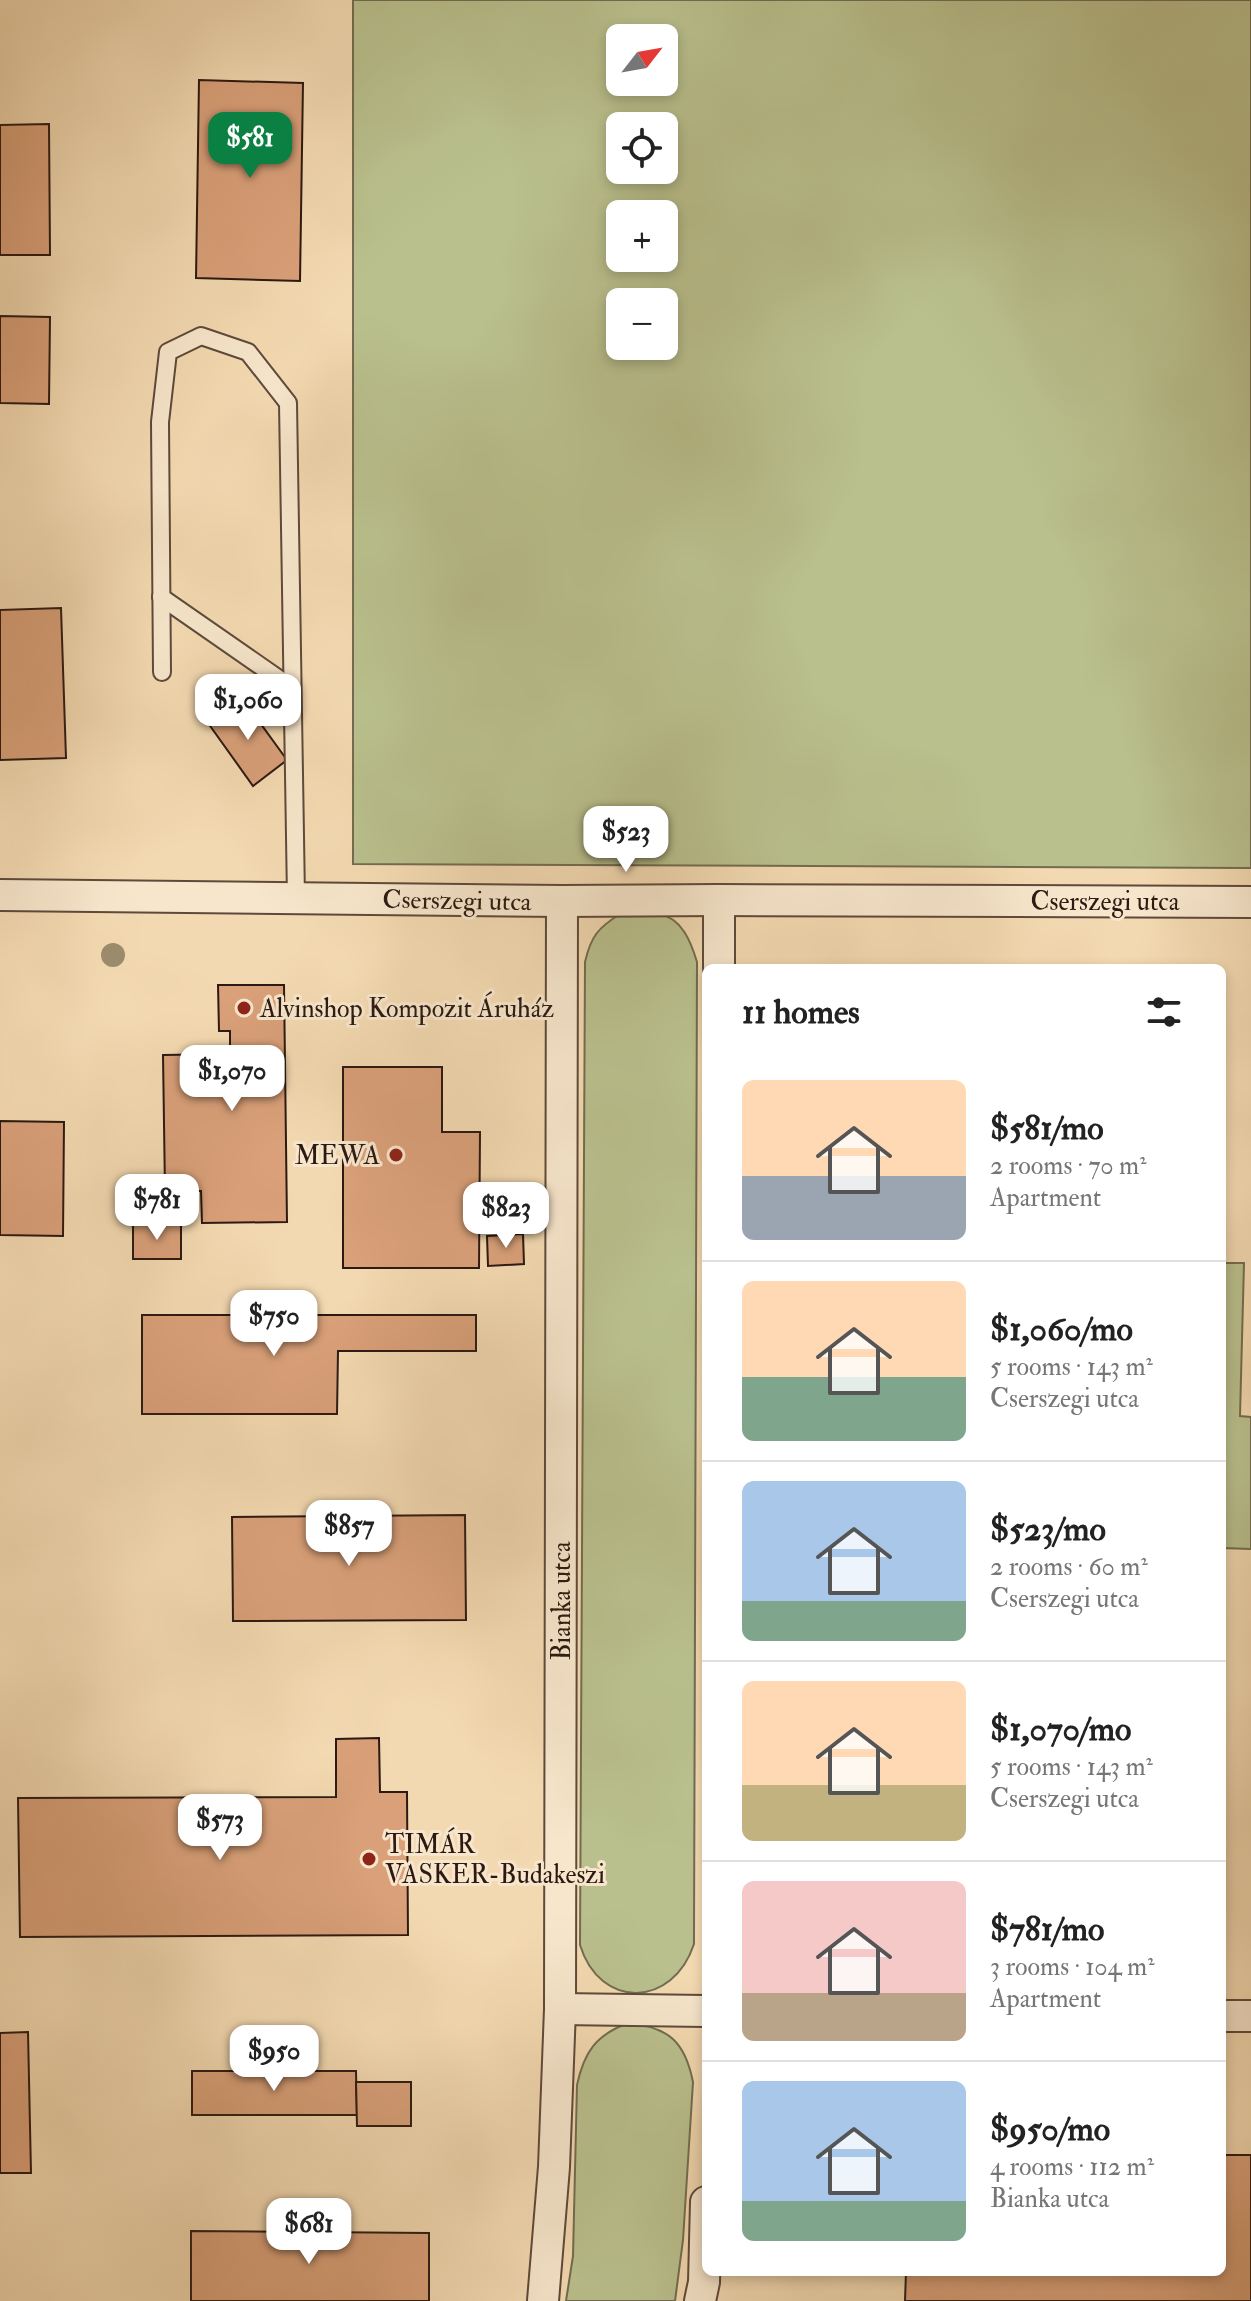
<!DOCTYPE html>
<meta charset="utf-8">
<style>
body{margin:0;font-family:"IM FELL Double Pica",serif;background:#f2f2f2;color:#222;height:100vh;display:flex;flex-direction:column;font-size:30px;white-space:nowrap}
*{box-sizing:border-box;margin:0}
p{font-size:26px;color:#767676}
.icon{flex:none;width:44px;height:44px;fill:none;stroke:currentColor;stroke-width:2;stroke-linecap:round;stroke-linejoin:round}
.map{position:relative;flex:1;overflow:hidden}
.panel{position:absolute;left:702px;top:964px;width:524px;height:1312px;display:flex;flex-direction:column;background:#fff;border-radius:12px;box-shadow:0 4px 12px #0003}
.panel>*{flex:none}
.needle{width:52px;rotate:59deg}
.fabs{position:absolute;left:606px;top:24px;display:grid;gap:16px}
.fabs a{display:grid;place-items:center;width:72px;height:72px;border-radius:12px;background:#fff;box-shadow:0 4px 12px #0003;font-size:40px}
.price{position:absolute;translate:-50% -68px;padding:0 18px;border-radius:16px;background:#fff;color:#222;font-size:26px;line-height:52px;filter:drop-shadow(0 2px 4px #0008)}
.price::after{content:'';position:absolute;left:50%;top:48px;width:24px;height:18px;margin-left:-12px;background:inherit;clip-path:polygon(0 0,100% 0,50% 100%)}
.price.on{background:#0b8043;color:#fff}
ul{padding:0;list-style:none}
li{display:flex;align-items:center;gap:24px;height:200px;padding:0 40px}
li+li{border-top:2px solid #e0e0e0}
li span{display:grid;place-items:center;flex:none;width:224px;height:160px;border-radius:12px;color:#555}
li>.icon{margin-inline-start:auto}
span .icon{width:96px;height:96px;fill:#fffc;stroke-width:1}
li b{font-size:34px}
h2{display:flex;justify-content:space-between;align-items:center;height:96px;padding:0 40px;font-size:34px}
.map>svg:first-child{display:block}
.green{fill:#b9c08d;stroke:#726c50;stroke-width:2;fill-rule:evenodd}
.building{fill:#d9a079;stroke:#2c1912;stroke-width:2}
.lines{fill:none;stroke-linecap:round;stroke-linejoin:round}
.lane-casing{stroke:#5e493a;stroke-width:20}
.street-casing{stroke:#5e493a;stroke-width:34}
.lane{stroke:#f7e6cc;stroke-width:16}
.street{stroke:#f7e6cc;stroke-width:30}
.tree{fill:#9d8b6e}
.poi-dot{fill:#8f2418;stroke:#f7e6cc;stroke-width:3}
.labels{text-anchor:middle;stroke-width:6;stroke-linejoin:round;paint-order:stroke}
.street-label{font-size:26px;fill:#2c1912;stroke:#f7e6cc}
.poi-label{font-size:26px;fill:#2c1912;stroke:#f7e6cc;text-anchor:start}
</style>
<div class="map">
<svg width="1251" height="2301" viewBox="0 0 1251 2301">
<rect width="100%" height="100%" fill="#f3d9b1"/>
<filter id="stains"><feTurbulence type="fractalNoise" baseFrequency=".0025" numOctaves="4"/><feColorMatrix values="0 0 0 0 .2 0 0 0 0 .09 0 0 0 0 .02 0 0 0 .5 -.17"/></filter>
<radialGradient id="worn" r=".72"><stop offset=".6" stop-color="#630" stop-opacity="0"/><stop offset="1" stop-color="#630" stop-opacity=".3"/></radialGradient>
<g class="green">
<path d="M353 0H1251V868L353 864ZM620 38H664V82H620ZM620 126H664V170H620ZM664 214V258H620V214ZM620 302H664V346H620Z"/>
<path d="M620 914C633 914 647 911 659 914 682 918 691 942 697 962L694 1944C673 2008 600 2010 580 1945L585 962C591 936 598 928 620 914Z"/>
<polygon points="1222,1263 1244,1263 1240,1416 1251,1417 1251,1549 1222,1548"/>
<path d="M628 2023C669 2027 685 2042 693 2082L683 2240 675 2301H566L573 2256 577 2085C584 2052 596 2035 628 2023Z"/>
</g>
<g class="building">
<polygon points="199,80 303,83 300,281 196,278"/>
<polygon points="49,124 50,255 0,255 0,125"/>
<polygon points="0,316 50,317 49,404 0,403"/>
<polygon points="61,608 66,758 0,760 0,610"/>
<polygon points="242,698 287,760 253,786 208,723"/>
<polygon points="218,985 284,985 287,1222 202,1223 201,1191 165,1191 163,1055 230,1054 230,1031 219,1031"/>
<polygon points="343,1067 442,1067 442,1132 480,1132 479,1268 343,1268"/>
<polygon points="0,1121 64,1122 63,1236 0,1235"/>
<rect x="133" y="1224" width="48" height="35"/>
<polygon points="523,1234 524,1264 488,1266 487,1236"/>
<polygon points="142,1315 476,1315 476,1351 338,1351 337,1414 142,1414"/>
<polygon points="465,1515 466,1620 233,1621 232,1517"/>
<polygon points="379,1738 380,1792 407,1792 408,1935 20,1937 18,1798 336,1797 336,1739"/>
<polygon points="28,2032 31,2173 0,2173 0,2033"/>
<polygon points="192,2071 356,2071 357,2115 192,2115"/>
<polygon points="356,2082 411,2082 411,2126 357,2126"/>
<polygon points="1222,2155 1251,2155 1251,2301 905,2301 906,2272 1222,2272"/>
<polygon points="191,2231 429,2233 429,2301 191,2301"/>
</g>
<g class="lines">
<defs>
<g id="lane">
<polyline points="161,597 292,688"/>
<polyline points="162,672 160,422 168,352 201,336 248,352 288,403 296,898"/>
</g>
<g id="street">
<polyline points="0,895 562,901 719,900 1251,902"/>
<polyline points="719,968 719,900"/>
<polyline points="560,2009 706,2011"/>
<polyline points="1222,2016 1251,2016"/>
<polyline points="543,2301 554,2167 560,2009 562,901"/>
<polyline points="700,2301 704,2282 706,2202"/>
</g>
</defs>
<use href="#lane" class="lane-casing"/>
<use href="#street" class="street-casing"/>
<use href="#lane" class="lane"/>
<use href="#street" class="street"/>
</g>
<circle class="tree" cx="113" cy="955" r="12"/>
<g class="poi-dot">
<circle cx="244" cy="1008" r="8"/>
<circle cx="396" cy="1155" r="8"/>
<circle cx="369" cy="1859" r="8"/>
</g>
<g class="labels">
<g class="street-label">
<text transform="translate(457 900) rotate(1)" y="9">Cserszegi utca</text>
<text x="1105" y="910">Cserszegi utca</text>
<text transform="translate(561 1601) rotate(-90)" y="9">Bianka utca</text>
</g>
<g class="poi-label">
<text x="260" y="1017">Alvinshop Kompozit Áruház</text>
<text x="380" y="1164" text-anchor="end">MEWA</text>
<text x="385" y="1853">TIMÁR<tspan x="385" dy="30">VASKER-Budakeszi</tspan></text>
</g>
</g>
<rect width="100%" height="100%" filter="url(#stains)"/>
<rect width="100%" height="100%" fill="url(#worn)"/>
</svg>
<div class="fabs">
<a><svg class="needle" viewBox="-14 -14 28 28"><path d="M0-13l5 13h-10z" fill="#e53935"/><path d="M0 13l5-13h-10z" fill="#767676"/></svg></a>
<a><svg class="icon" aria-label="locate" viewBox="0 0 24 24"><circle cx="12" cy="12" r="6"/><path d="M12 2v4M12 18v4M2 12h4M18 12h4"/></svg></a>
<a>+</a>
<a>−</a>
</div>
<b class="price on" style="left:250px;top:180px">$581</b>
<b class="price" style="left:248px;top:742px">$1,060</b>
<b class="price" style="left:626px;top:874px">$523</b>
<b class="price" style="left:232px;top:1113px">$1,070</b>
<b class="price" style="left:157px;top:1242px">$781</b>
<b class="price" style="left:506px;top:1250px">$823</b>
<b class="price" style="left:274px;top:1358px">$750</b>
<b class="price" style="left:349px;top:1568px">$857</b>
<b class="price" style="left:220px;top:1862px">$573</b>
<b class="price" style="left:274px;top:2093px">$950</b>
<b class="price" style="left:309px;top:2266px">$681</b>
<section class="panel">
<h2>11 homes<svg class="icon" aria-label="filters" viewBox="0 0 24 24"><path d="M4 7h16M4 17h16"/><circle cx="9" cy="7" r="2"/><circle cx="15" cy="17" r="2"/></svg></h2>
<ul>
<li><span style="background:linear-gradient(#ffd9b3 60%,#9aa5b1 0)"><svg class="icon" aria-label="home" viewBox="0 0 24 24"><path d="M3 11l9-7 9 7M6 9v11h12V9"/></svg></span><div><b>$581/mo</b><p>2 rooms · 70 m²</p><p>Apartment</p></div></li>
<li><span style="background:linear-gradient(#ffd9b3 60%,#7fa58c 0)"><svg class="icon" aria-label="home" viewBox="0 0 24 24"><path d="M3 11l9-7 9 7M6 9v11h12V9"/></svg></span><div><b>$1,060/mo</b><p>5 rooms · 143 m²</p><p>Cserszegi utca</p></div></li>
<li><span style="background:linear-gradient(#a9c7e8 75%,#7fa58c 0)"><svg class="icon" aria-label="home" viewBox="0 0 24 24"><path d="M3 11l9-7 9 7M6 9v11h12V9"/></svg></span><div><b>$523/mo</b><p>2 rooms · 60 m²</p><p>Cserszegi utca</p></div></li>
<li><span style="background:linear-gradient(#ffd9b3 65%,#c2b280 0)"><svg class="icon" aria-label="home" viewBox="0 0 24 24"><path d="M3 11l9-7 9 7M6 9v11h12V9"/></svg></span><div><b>$1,070/mo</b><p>5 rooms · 143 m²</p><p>Cserszegi utca</p></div></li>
<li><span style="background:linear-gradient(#f6c9c9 70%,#b9a48a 0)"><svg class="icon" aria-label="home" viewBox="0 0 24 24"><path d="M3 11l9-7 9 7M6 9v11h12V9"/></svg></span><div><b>$781/mo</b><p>3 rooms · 104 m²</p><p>Apartment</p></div></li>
<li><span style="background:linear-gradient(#a9c7e8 75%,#7fa58c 0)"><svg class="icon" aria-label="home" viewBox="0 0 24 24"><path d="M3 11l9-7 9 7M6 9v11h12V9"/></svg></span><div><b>$950/mo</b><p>4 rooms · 112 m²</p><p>Bianka utca</p></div></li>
</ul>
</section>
</div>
